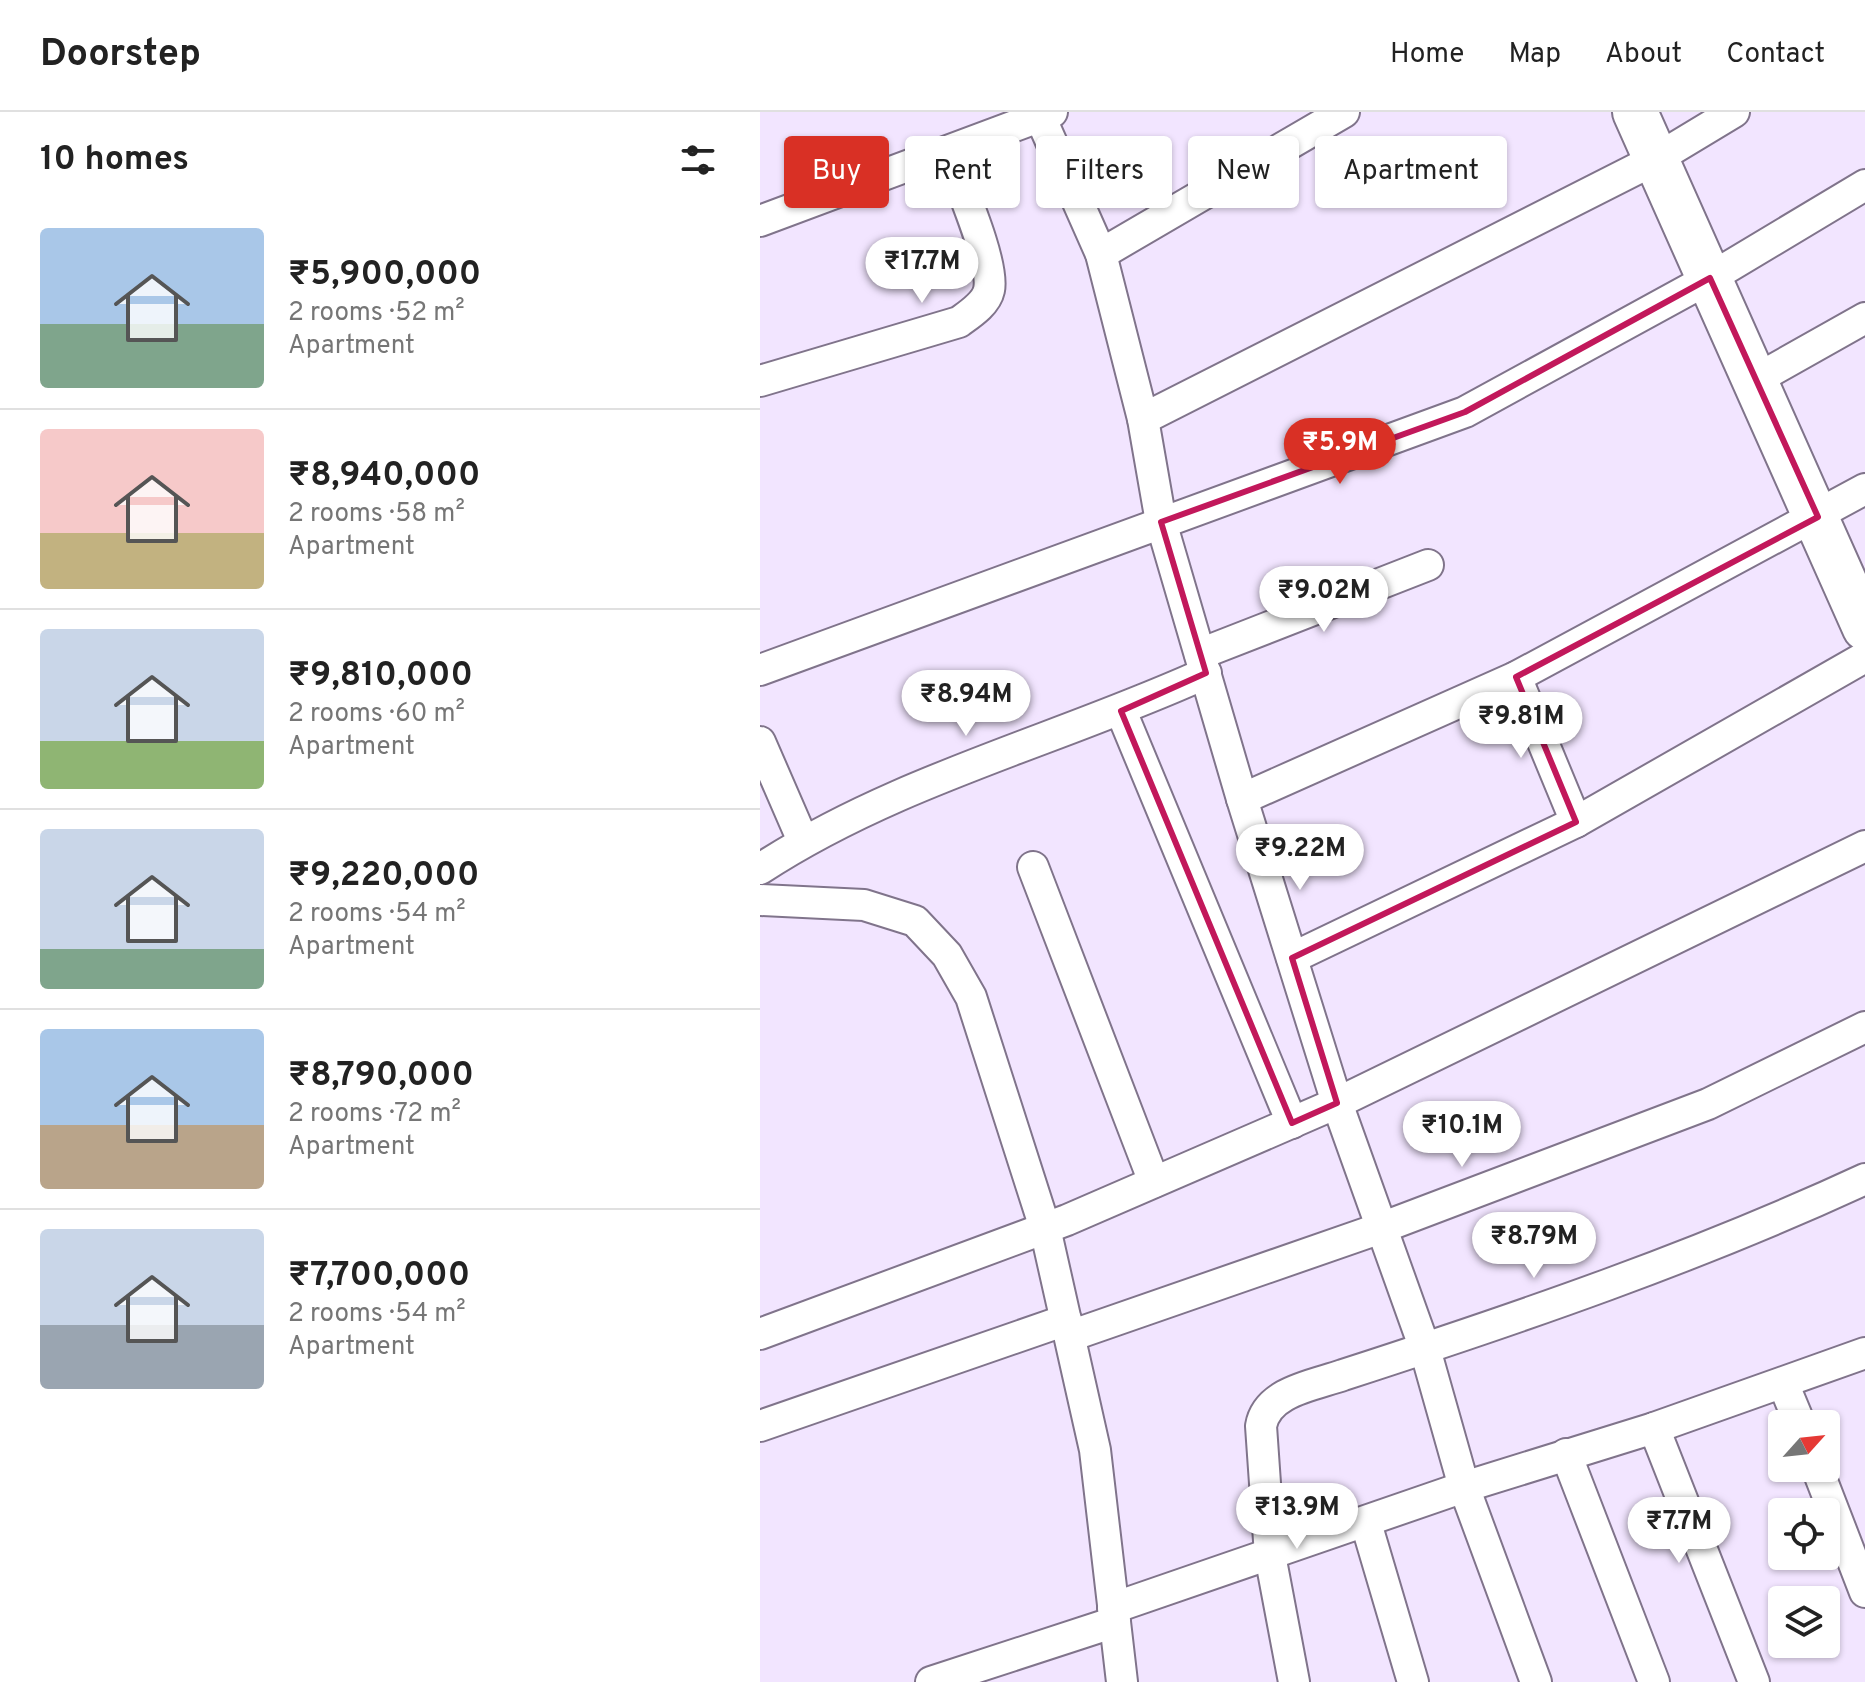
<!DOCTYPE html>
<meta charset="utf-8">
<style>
body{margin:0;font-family:Overpass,sans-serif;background:#f6f6f6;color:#222;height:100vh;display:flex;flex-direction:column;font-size:30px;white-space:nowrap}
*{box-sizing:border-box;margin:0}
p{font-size:26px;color:#767676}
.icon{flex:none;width:44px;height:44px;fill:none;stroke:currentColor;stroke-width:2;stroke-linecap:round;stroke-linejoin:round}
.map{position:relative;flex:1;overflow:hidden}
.side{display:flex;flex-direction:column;background:#fff;width:760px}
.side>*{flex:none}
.top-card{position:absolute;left:24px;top:24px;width:760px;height:72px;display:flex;gap:16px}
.needle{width:52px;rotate:63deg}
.buttons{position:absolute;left:1008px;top:1298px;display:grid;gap:16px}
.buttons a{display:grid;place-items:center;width:72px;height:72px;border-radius:8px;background:#fff;box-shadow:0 2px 6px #0004;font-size:40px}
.price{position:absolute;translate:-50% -68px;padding:0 18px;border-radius:28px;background:#fff;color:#222;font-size:26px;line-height:52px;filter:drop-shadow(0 2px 4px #0008)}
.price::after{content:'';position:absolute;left:50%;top:48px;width:24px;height:18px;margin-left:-12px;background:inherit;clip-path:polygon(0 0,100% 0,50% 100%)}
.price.on{background:#d93025;color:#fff}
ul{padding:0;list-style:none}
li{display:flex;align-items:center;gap:24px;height:200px;padding:0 40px}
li+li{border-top:2px solid #e0e0e0}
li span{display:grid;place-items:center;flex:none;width:224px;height:160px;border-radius:8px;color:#555}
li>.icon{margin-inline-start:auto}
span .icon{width:96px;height:96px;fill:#fffc;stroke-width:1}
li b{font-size:34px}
h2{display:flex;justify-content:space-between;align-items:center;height:96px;padding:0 40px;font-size:34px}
.tag{padding:0 28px;border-radius:8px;background:#fff;box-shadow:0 2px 6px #0004;font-size:28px;line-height:72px}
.tag.on{background:#d93025;color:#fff}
header{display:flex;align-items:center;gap:48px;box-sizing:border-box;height:112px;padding:0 40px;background:#fff;border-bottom:2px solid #e0e0e0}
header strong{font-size:38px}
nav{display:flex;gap:44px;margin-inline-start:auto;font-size:28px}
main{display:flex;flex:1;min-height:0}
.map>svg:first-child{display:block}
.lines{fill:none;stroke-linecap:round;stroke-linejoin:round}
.street-casing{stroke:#80748b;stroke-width:34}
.secondary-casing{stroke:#80748b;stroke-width:48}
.street{stroke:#fff;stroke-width:30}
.secondary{stroke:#fff;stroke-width:44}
.marked{fill:none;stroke:#c2185b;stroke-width:6;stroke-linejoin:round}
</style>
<header>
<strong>Doorstep</strong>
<nav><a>Home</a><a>Map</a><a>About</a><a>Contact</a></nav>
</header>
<main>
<section class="side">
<h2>10 homes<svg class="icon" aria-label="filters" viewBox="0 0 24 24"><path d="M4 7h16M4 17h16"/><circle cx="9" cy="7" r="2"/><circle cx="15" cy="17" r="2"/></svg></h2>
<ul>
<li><span style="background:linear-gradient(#a9c7e8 60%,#7fa58c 0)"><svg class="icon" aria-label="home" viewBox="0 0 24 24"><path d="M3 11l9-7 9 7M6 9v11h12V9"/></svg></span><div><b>₹5,900,000</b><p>2 rooms · 52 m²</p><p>Apartment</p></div></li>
<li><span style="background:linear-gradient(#f6c9c9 65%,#c2b280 0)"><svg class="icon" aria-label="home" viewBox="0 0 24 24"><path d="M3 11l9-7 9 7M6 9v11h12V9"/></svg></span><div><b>₹8,940,000</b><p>2 rooms · 58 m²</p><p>Apartment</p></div></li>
<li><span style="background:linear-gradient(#c9d6e8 70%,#8fb573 0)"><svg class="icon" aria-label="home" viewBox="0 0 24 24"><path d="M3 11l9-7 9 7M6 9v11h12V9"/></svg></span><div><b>₹9,810,000</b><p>2 rooms · 60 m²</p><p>Apartment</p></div></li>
<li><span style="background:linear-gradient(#c9d6e8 75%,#7fa58c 0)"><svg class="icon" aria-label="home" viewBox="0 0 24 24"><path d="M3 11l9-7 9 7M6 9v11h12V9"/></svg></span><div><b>₹9,220,000</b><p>2 rooms · 54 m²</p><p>Apartment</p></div></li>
<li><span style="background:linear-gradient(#a9c7e8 60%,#b9a48a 0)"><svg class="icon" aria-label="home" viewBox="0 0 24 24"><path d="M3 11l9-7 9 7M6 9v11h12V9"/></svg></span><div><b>₹8,790,000</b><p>2 rooms · 72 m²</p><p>Apartment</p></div></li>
<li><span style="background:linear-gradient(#c9d6e8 60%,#9aa5b1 0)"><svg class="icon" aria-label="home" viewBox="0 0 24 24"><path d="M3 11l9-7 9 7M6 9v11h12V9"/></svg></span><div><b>₹7,700,000</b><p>2 rooms · 54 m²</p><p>Apartment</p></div></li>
</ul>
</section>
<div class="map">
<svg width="1105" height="1570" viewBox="0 0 1105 1570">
<rect width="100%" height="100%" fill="#f2e5ff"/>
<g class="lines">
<defs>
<g id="street">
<polyline points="278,0 341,142 383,307 401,410 482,687 577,991 665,1237 704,1375 776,1570"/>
<polyline points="0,109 292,0"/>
<polyline points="341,142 584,0"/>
<polyline points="995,268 1105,206"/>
<path d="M0 269 199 210C210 202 226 192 229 178 235 151 198 69 188 40"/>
<polyline points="383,307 896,47 974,0"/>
<polyline points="440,542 668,453"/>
<polyline points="0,558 705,300 950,166 1105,73"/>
<polyline points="756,565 816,710"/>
<polyline points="361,599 532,1011"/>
<polyline points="0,630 43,729"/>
<polyline points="482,687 756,565 1105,377"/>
<polyline points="273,755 394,1070"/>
<path d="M0 757C136 668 299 628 446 561"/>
<polyline points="0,788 104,793 155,809 187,843 211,885 285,1116 335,1338 362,1570"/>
<polyline points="532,846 816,710 1105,545"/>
<polyline points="0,1222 307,1108 577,991 1105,734"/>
<polyline points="310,1224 621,1116 948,992 1105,915"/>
<polyline points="1023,1271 1040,1312"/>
<polyline points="0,1314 306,1208"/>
<polyline points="894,1316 994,1570"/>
<polyline points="806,1342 894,1570"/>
<polyline points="1057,1356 1105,1480"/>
<polyline points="606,1411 653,1570"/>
<polyline points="353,1496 704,1375 894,1316 1105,1241"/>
<polyline points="171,1570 355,1510"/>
<path d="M534 1570 510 1443 501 1314C507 1279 555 1273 583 1263 759 1206 937 1145 1105 1067"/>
</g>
<polyline id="secondary" points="875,0 1105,516"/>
</defs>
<use href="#street" class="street-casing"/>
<use href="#secondary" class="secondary-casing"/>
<use href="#street" class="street"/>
<use href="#secondary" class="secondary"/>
</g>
<path class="marked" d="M950 166 1058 405 756 565 816 710 532 846 577 991 532 1011 361 599 446 561 401 410 705 300Z"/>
</svg>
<div class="buttons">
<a><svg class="needle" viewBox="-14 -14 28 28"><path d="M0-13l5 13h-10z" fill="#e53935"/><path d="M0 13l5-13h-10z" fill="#767676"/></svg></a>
<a><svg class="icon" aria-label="locate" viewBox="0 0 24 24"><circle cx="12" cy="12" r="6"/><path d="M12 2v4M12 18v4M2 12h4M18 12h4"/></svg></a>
<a><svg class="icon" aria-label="layers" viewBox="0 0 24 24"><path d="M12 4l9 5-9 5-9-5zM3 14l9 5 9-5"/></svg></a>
</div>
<b class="price" style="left:162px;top:193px">₹17.7M</b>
<b class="price on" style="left:580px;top:374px">₹5.9M</b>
<b class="price" style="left:564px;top:522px">₹9.02M</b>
<b class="price" style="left:206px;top:626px">₹8.94M</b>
<b class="price" style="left:761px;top:648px">₹9.81M</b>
<b class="price" style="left:540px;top:780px">₹9.22M</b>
<b class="price" style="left:702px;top:1057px">₹10.1M</b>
<b class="price" style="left:774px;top:1168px">₹8.79M</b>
<b class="price" style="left:537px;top:1439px">₹13.9M</b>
<b class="price" style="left:919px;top:1453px">₹7.7M</b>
<div class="top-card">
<a class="tag on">Buy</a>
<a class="tag">Rent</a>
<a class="tag">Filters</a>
<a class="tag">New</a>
<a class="tag">Apartment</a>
</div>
</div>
</main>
